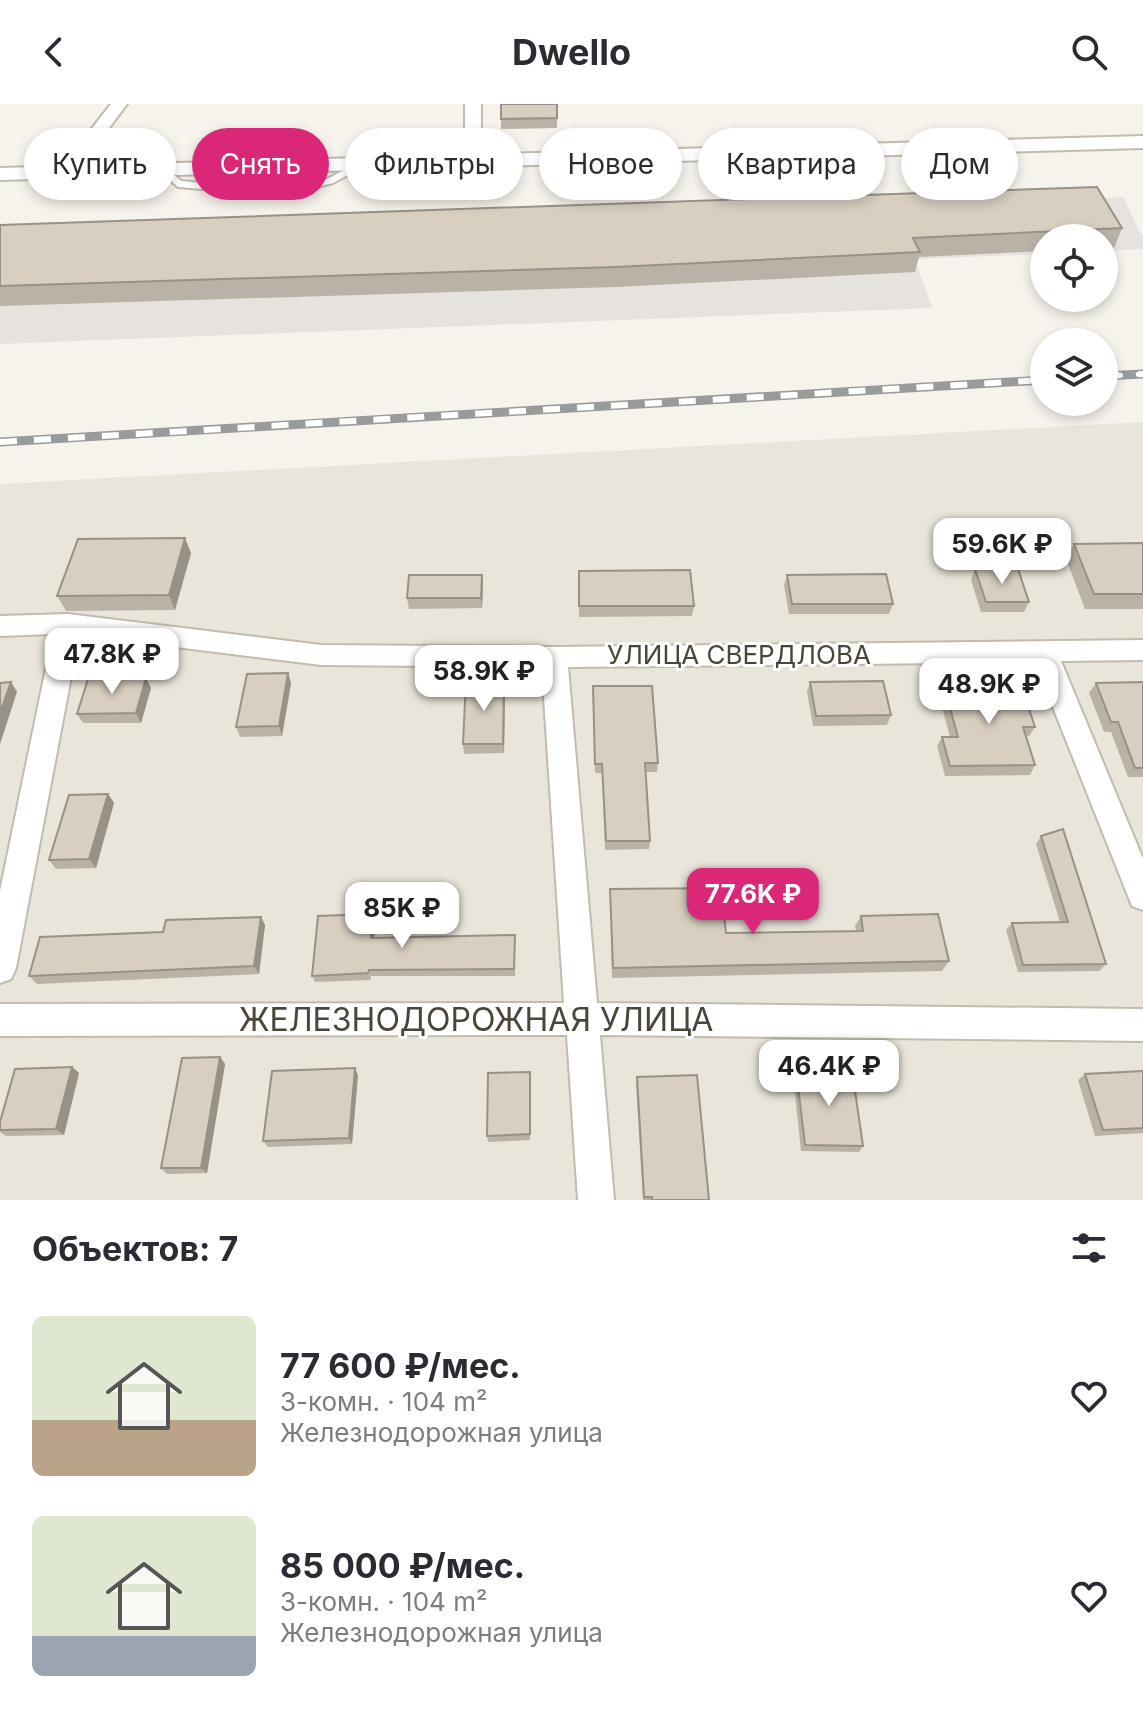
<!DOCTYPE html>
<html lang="ru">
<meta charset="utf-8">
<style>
body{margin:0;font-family:Inter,sans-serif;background:#f2f2f3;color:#2b2b33;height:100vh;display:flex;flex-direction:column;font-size:30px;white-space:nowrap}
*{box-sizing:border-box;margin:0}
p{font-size:26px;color:#7c7c81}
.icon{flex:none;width:44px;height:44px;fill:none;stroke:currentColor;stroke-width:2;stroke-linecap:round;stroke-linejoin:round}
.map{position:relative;height:1096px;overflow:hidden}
.sheet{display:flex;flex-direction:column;background:#fff;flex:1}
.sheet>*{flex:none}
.hud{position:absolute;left:24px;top:24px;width:1096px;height:72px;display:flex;gap:16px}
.fabs{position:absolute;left:1030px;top:120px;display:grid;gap:16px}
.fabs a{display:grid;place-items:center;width:88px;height:88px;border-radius:50%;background:#fff;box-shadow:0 4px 12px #0003;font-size:40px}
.price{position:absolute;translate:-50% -68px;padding:0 18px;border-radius:16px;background:#fff;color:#222;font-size:26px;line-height:52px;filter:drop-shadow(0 2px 4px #0008)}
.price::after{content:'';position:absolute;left:50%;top:48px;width:24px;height:18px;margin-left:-12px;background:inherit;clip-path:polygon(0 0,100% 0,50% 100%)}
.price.active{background:#db2777;color:#fff}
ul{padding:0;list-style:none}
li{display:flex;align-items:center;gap:24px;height:200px;padding:0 32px}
li span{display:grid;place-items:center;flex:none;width:224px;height:160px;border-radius:12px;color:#555}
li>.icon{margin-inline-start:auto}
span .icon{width:96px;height:96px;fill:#fffc;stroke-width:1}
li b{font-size:34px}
h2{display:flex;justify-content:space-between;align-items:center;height:96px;padding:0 32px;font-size:34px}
.tag{padding:0 28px;border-radius:36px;background:#fff;box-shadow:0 4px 12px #0003;font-size:28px;line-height:72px}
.tag.active{background:#db2777;color:#fff}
header{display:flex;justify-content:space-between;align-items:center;height:104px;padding:0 32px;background:#fff;font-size:36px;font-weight:700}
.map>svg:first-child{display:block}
.residential{fill:#eae5da}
.industrial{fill:#e6e2dd}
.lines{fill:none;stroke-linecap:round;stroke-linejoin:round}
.service-casing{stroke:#c2bbae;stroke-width:4}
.minor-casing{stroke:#c2bbae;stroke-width:4}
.tertiary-casing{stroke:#c2bbae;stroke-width:4}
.service{fill:#fff;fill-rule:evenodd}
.minor{fill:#fff;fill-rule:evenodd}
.tertiary{fill:#fff;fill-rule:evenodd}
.rail-far1-casing{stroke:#9a9a9a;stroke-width:6}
.rail-casing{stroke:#9a9a9a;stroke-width:9}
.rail-far1{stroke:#fff;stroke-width:4;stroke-dasharray:13;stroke-linecap:butt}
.rail{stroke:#fff;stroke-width:6;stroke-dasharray:17;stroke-linecap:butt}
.wall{fill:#bab2a6}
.shaded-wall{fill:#979187}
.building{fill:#d8cfc1;stroke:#979187;stroke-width:2}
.labels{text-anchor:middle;stroke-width:6;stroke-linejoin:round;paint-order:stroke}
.street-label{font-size:26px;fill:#4b4439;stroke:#fff}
.near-street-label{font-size:32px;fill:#4b4439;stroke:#fff}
</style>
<header><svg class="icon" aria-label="back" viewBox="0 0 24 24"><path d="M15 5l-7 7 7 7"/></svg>Dwello<svg class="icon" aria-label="search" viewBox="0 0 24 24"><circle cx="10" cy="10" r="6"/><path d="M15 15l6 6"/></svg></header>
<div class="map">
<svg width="1143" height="1096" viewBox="0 0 1143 1096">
<rect width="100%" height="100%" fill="#f6f3ec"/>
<polygon class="residential" points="1143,318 1143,1096 0,1096 0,380"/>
<polygon class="industrial" points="1123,93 1143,134 1143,145 1104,147 1104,134 1044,134 1044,150 915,155 932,204 0,240 0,139"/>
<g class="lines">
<defs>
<polygon id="service" points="363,56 368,59 366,61 333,79 309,85 214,86 178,83 156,64 164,62 181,77 214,80 309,79 327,75"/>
<g id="minor">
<polygon points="111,0 127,0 73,72 61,72 58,68 61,64"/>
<polygon points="465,0 481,0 481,55 473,60 465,55"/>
<polygon points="68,510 321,541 554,543 1143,536 1143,556 1061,557 1143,755 1143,806 1132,802 1128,792 1035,558 568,563 597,899 1143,905 1143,937 600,931 614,1096 578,1096 567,931 0,932 0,900 564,899 542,563 321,561 79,531 16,864 11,875 0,879 0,787 53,530 0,532 0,512"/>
</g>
<polygon id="tertiary" points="1143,32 1143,44 0,76 0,64"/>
</defs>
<use href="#service" class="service-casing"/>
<use href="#minor" class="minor-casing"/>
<use href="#tertiary" class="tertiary-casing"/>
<use href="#service" class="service"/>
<use href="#minor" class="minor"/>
<use href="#tertiary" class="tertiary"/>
<defs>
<polyline id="rail-far1" points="1110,272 1143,270"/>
<g id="rail">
<polyline points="1104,272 1143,270"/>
<polyline points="0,338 1044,276"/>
</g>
</defs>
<use href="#rail-far1" class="rail-far1-casing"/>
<use href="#rail" class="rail-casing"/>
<use href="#rail-far1" class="rail-far1"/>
<use href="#rail" class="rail"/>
</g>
<g class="wall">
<polygon points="557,0 557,24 501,25 501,15"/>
<polygon points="0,121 1122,124 1114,144 1104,144 1104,134 1044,134 1044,147 919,153 915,168 615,183 0,202"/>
<polygon points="1143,439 1143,505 1085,505 1066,455 1074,440"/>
<polygon points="191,449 175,506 66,507 57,492"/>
<polygon points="975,465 1029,498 1024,508 981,508 971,476"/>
<polygon points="579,467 694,502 692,512 579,513"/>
<polygon points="482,471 483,481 482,504 409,505 407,494"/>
<polygon points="787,471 893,500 889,510 789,510 784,481"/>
<polygon points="288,569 291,579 282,632 240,633 236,623"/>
<polygon points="810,578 891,611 887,621 813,622 807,588"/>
<polygon points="1143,578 1143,673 1128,673 1111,628 1104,628 1089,589 1096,579"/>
<polygon points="944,582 1035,623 1029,632 1026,632 1035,661 1030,671 945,672 937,642 942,633 950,633 939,592"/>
<polygon points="151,584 141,619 83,619 77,610"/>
<polygon points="505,586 504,649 464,650 463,640"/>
<polygon points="593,592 658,659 657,668 646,668 650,737 649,745 605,746 602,669 595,669"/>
<polygon points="108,690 114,699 96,764 56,765 49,756"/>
<polygon points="1041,732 1106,860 1099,867 1018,868 1006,826 1012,819 1060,818 1036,740"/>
<polygon points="610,785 726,829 856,827 855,822 861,812 949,857 942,867 612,874"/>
<polygon points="373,810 375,818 374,834 515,838 515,872 371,872 371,876 315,878 312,872"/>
<polygon points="261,813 265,821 259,870 37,880 29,872 163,828"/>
<polygon points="220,953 225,960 207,1069 167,1070 161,1064"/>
<polygon points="72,963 79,969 64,1031 6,1032 0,1028 0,1018"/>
<polygon points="796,965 863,1042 859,1048 801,1047 793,971"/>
<polygon points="1143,967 1143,1029 1095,1032 1078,976 1085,970"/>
<polygon points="530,968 530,1036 488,1038 487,1032"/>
<polygon points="358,971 352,1040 268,1043 263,1037"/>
<polygon points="637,973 709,1096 643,1096 636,980"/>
</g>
<g class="shaded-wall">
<polygon points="185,434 191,449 175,506 169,491"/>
<polygon points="482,471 483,481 482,504 481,494"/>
<polygon points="288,569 291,579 282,632 279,622"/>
<polygon points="146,574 151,584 141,619 136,609"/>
<polygon points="504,576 505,586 504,649 503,640"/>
<polygon points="11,578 17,588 0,640 0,609"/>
<polygon points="108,690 114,699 96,764 89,755"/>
<polygon points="373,810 375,818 374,841 371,834"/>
<polygon points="261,813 265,821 259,870 254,862"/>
<polygon points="220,953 225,960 207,1069 201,1064"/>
<polygon points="72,963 79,969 64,1031 56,1025"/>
<polygon points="355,964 358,971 352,1040 349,1034"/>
</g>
<g class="building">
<polygon points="501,0 557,0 557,14 501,15"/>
<polygon points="1097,83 1122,124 913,134 920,148 616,163 0,182 0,121"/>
<polygon points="185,434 169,491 57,492 78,435"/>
<polygon points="1143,439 1143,490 1094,490 1074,440"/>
<polygon points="975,465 1018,465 1029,498 986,498"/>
<polygon points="690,466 694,502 579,502 579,467"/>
<polygon points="886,470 893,500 792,500 787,471"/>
<polygon points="409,471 482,471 481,494 407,494"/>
<polygon points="288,569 279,622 236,623 247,570"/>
<polygon points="146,574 136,609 77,610 88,575"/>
<polygon points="504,576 503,640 463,640 466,577"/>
<polygon points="883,577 891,611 816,612 810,578"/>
<polygon points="11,578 0,609 0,579"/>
<polygon points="1143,578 1143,664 1135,664 1118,618 1111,618 1096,579"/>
<polygon points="1021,581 1035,623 1023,623 1035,661 950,662 942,633 958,633 944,582"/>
<polygon points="593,582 652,582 658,659 645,659 650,737 606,737 602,660 595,660"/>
<polygon points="108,690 89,755 49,756 69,691"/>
<polygon points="1063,725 1106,860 1023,861 1012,819 1068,818 1041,732"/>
<polygon points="721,784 726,829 863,827 861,812 938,810 949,857 613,864 610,785"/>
<polygon points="373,810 371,834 515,831 514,865 369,866 368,869 312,872 318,812"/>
<polygon points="261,813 254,862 29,872 40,833 163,828 166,816"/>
<polygon points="220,953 201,1064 161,1064 182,954"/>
<polygon points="72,963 56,1025 0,1026 0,1018 15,965"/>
<polygon points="355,964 349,1034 263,1037 272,967"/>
<polygon points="796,965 852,966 863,1042 805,1041"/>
<polygon points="1143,967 1143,1024 1103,1026 1085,970"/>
<polygon points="530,968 530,1030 487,1032 488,969"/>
<polygon points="697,971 709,1096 652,1096 652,1093 644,1093 637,973"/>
</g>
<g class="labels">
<g class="street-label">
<text x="739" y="560">УЛИЦА СВЕРДЛОВА</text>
</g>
<g class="near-street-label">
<text x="476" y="927">ЖЕЛЕЗНОДОРОЖНАЯ УЛИЦА</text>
</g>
</g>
</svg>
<div class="fabs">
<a><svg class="icon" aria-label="locate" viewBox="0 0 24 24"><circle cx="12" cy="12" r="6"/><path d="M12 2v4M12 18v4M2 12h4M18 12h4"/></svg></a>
<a><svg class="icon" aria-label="layers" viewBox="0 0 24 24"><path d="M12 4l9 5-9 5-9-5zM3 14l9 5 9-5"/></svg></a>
</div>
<b class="price" style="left:1002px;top:482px">59.6K ₽</b>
<b class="price" style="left:112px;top:592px">47.8K ₽</b>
<b class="price" style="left:484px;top:609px">58.9K ₽</b>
<b class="price" style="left:989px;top:622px">48.9K ₽</b>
<b class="price active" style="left:753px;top:832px">77.6K ₽</b>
<b class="price" style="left:402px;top:846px">85K ₽</b>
<b class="price" style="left:829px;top:1004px">46.4K ₽</b>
<div class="hud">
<a class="tag">Купить</a>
<a class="tag active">Снять</a>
<a class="tag">Фильтры</a>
<a class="tag">Новое</a>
<a class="tag">Квартира</a>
<a class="tag">Дом</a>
</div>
</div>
<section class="sheet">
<h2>Объектов: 7<svg class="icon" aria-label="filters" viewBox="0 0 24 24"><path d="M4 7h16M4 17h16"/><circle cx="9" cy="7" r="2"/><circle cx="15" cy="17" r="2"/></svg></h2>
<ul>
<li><span style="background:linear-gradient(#dfe7d0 65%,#b9a48a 0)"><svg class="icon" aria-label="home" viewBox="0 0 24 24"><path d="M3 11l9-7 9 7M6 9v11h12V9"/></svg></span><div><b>77 600 ₽/мес.</b><p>3-комн. · 104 m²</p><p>Железнодорожная улица</p></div><svg class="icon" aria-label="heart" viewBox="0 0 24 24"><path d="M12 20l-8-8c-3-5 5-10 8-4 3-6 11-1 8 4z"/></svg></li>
<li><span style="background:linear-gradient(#dfe7d0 75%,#9aa5b1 0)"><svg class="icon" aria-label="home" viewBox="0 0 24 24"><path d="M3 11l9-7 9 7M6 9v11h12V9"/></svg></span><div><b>85 000 ₽/мес.</b><p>3-комн. · 104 m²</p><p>Железнодорожная улица</p></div><svg class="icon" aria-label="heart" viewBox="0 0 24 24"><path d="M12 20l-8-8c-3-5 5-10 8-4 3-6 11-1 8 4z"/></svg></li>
</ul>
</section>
